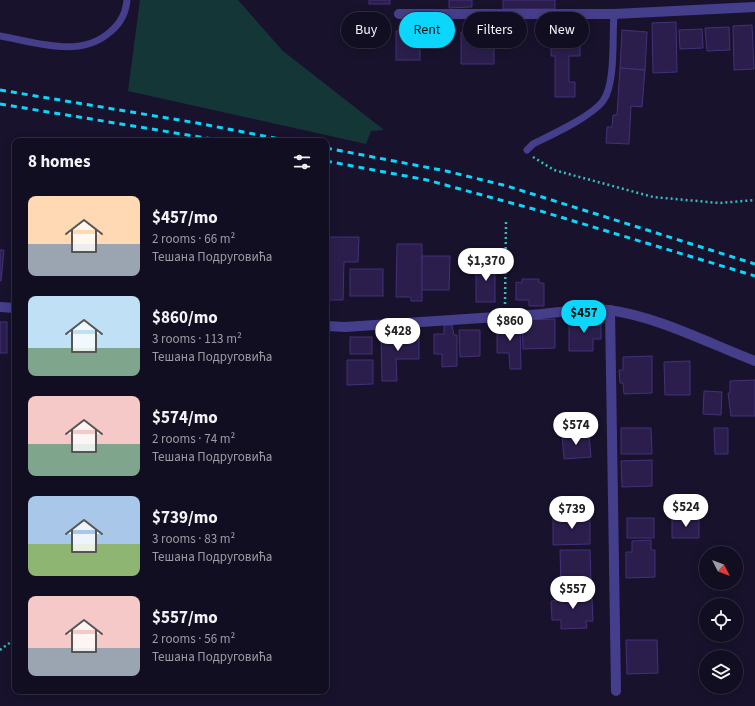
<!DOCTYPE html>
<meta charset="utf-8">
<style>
body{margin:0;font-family:"Source Sans 3",sans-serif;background:#1b172a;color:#f1f3f6;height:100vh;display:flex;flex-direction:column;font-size:15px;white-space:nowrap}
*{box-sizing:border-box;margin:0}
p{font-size:13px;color:#9c9ca5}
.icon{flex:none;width:22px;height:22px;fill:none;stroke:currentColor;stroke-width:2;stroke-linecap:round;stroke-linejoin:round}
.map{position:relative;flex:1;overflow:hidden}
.drawer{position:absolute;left:12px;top:138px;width:317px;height:556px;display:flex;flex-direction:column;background:#120e22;border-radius:8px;box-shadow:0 2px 10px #0003,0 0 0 1px #312e40}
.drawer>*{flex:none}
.top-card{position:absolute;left:341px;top:12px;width:354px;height:36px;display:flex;gap:8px}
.needle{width:26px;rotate:132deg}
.fabs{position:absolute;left:699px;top:546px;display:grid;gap:8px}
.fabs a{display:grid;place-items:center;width:44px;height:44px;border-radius:50%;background:#120e22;box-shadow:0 2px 10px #0003,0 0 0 1px #312e40;font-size:20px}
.price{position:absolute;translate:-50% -34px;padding:0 9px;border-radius:14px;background:#fff;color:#222;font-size:13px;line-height:26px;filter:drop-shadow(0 1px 2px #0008)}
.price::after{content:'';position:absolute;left:50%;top:24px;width:12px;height:9px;margin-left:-6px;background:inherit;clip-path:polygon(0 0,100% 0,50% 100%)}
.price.active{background:#0dd6fc;color:#111}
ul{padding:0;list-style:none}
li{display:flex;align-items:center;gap:12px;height:100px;padding:0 16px}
li span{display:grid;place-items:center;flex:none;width:112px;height:80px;border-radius:8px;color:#555}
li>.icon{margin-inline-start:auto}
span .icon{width:48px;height:48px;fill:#fffc;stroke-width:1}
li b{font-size:17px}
h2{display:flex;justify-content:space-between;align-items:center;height:48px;padding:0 16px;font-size:17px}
.tag{padding:0 14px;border-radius:18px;background:#120e22;box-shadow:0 2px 10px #0003,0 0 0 1px #312e40;font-size:14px;line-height:36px}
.tag.active{background:#0dd6fc;color:#111}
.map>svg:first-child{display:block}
.green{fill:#153637}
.building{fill:#2b1e4d;stroke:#433179}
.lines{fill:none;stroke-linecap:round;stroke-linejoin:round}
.path{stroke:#33bebe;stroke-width:2.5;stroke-dasharray:2 3;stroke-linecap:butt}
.lane{stroke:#453e8b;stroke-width:7}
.street{stroke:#453e8b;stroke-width:10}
.rail{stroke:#0dd6fc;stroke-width:3;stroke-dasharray:6 5;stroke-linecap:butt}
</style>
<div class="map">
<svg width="755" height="706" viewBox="0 0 755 706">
<rect width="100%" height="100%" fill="#18122d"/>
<polygon class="green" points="140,0 238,0 283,51 384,130 371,131 366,144 128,91"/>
<g class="building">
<rect x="369" y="0" width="21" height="4"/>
<polygon points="449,0 472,0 472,7 449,8"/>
<rect x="503" y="0" width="52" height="9"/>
<polygon points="676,22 677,72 653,73 652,23"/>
<polygon points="752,25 754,69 734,70 733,26"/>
<polygon points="729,27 730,50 707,51 705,28"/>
<polygon points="551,28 580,28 580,56 569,56 569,82 575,82 575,97 555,97 555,56 551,56"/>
<polygon points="702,29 703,48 680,49 679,30"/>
<polygon points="622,30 647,32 645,70 620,68"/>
<rect x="396" y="31" width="24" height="29"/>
<polygon points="461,32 488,32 488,41 494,41 494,64 461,64"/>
<polygon points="620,68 645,70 642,107 631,106 629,144 606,143 607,127 612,127 613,115 617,115"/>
<polygon points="326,237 359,237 358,262 344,262 343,300 326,300"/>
<polygon points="397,244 422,244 422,301 411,301 411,297 396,297"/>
<polygon points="0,250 4,250 1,281 0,281"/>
<polygon points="422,256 450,256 449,290 422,290"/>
<rect x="476" y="262" width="19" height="40"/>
<rect x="350" y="269" width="33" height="27"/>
<polygon points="522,279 539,279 539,283 544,283 544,306 529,306 529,300 516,300 516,282 522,283"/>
<polygon points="555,319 555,348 523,349 522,320"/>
<polygon points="601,319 601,339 593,339 593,351 569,351 569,320"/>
<polygon points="497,321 520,321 521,369 510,369 509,353 497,353"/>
<rect x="0" y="322" width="7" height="31"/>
<polygon points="444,325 452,325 454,335 457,335 457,366 442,367 442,354 434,354 434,334 444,334"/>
<polygon points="459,330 480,330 480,356 460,357"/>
<polygon points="395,332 419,332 419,359 396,359 397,381 382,381 381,338 396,337"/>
<rect x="350" y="337" width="22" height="17"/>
<polygon points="652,356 652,393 624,394 623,383 620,383 619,370 623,370 623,357"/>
<polygon points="347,360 373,360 373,384 347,385"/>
<polygon points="690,361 690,395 665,395 664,362"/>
<polygon points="755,380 755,416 731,416 728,393 730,393 730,381"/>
<polygon points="704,391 722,392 721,415 703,414"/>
<polygon points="621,428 651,428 652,454 621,454"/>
<polygon points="714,428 728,428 728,454 715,454"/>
<polygon points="589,434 591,457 564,459 562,435"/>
<polygon points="652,460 652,486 622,487 621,461"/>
<polygon points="590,515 590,544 553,545 553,516"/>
<rect x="627" y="518" width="27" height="20"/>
<polygon points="699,518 699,538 672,538 672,519"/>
<polygon points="651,540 651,550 655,550 655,577 626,578 626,552 632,552 632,541"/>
<polygon points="560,550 590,550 591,584 561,585"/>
<polygon points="587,591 587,598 592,598 593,621 586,621 587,628 561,629 561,620 552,620 551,601 561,600 561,592"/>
<polygon points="626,640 657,640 658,673 627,674"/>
</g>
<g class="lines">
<g class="path">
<polyline points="533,157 554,170 653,197 719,203 755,200"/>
<polyline points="505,304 506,222"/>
<polyline points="0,650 15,639"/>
</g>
<g class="lane">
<path d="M0 36C35 42 80 59 110 32 120 24 126 12 127 0"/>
<path d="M527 150 533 144C551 135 591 117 603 101 616 83 612 37 614 14"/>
</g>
<g class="street">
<polyline points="399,14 614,14 755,7"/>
<polyline points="0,307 15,308"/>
<polyline points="610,310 616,691"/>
<path d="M326 326 345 327C406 323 466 319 527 315 554 314 582 307 609 310 659 317 708 343 755 361"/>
</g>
<g class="rail">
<polyline points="0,90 197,123 290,141"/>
<polyline points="0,104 224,141"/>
<polyline points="326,148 446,171 507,186 755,264"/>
<polyline points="326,161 427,180 537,210 755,276"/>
</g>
</g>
</svg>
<div class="fabs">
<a><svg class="needle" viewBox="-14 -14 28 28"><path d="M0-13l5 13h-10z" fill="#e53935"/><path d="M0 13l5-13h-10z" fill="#9c9ca5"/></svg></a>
<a><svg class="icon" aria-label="locate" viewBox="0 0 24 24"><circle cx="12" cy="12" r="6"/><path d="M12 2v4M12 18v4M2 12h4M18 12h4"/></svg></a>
<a><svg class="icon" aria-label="layers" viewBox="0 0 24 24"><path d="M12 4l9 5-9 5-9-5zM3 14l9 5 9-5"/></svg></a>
</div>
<b class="price" style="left:486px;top:282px">$1,370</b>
<b class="price active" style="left:584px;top:334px">$457</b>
<b class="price" style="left:510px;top:342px">$860</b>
<b class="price" style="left:398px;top:352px">$428</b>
<b class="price" style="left:576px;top:446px">$574</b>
<b class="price" style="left:686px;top:528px">$524</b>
<b class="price" style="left:572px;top:530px">$739</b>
<b class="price" style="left:573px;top:610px">$557</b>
<div class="top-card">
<a class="tag">Buy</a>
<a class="tag active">Rent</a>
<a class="tag">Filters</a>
<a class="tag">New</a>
</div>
<section class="drawer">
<h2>8 homes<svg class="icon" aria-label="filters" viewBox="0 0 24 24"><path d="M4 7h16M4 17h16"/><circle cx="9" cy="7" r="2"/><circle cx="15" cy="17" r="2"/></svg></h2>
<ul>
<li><span style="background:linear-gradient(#ffd9b3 60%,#9aa5b1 0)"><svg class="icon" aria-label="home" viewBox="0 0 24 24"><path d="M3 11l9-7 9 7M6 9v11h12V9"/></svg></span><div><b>$457/mo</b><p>2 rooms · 66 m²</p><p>Тешана Подруговића</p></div></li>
<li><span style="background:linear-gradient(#bfe0f5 65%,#7fa58c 0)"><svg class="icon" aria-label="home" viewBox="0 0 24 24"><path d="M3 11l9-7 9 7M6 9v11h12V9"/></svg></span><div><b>$860/mo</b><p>3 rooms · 113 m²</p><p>Тешана Подруговића</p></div></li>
<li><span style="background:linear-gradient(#f6c9c9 60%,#7fa58c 0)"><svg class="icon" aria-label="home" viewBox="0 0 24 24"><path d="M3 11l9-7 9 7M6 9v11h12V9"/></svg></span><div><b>$574/mo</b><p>2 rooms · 74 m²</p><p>Тешана Подруговића</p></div></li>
<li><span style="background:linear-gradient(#a9c7e8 60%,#8fb573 0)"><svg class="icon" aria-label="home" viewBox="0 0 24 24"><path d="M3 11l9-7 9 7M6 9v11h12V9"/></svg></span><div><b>$739/mo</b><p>3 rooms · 83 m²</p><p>Тешана Подруговића</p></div></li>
<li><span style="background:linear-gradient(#f6c9c9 65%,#9aa5b1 0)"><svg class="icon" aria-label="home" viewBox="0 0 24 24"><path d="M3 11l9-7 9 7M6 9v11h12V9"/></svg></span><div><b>$557/mo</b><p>2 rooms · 56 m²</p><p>Тешана Подруговића</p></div></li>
</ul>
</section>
</div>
